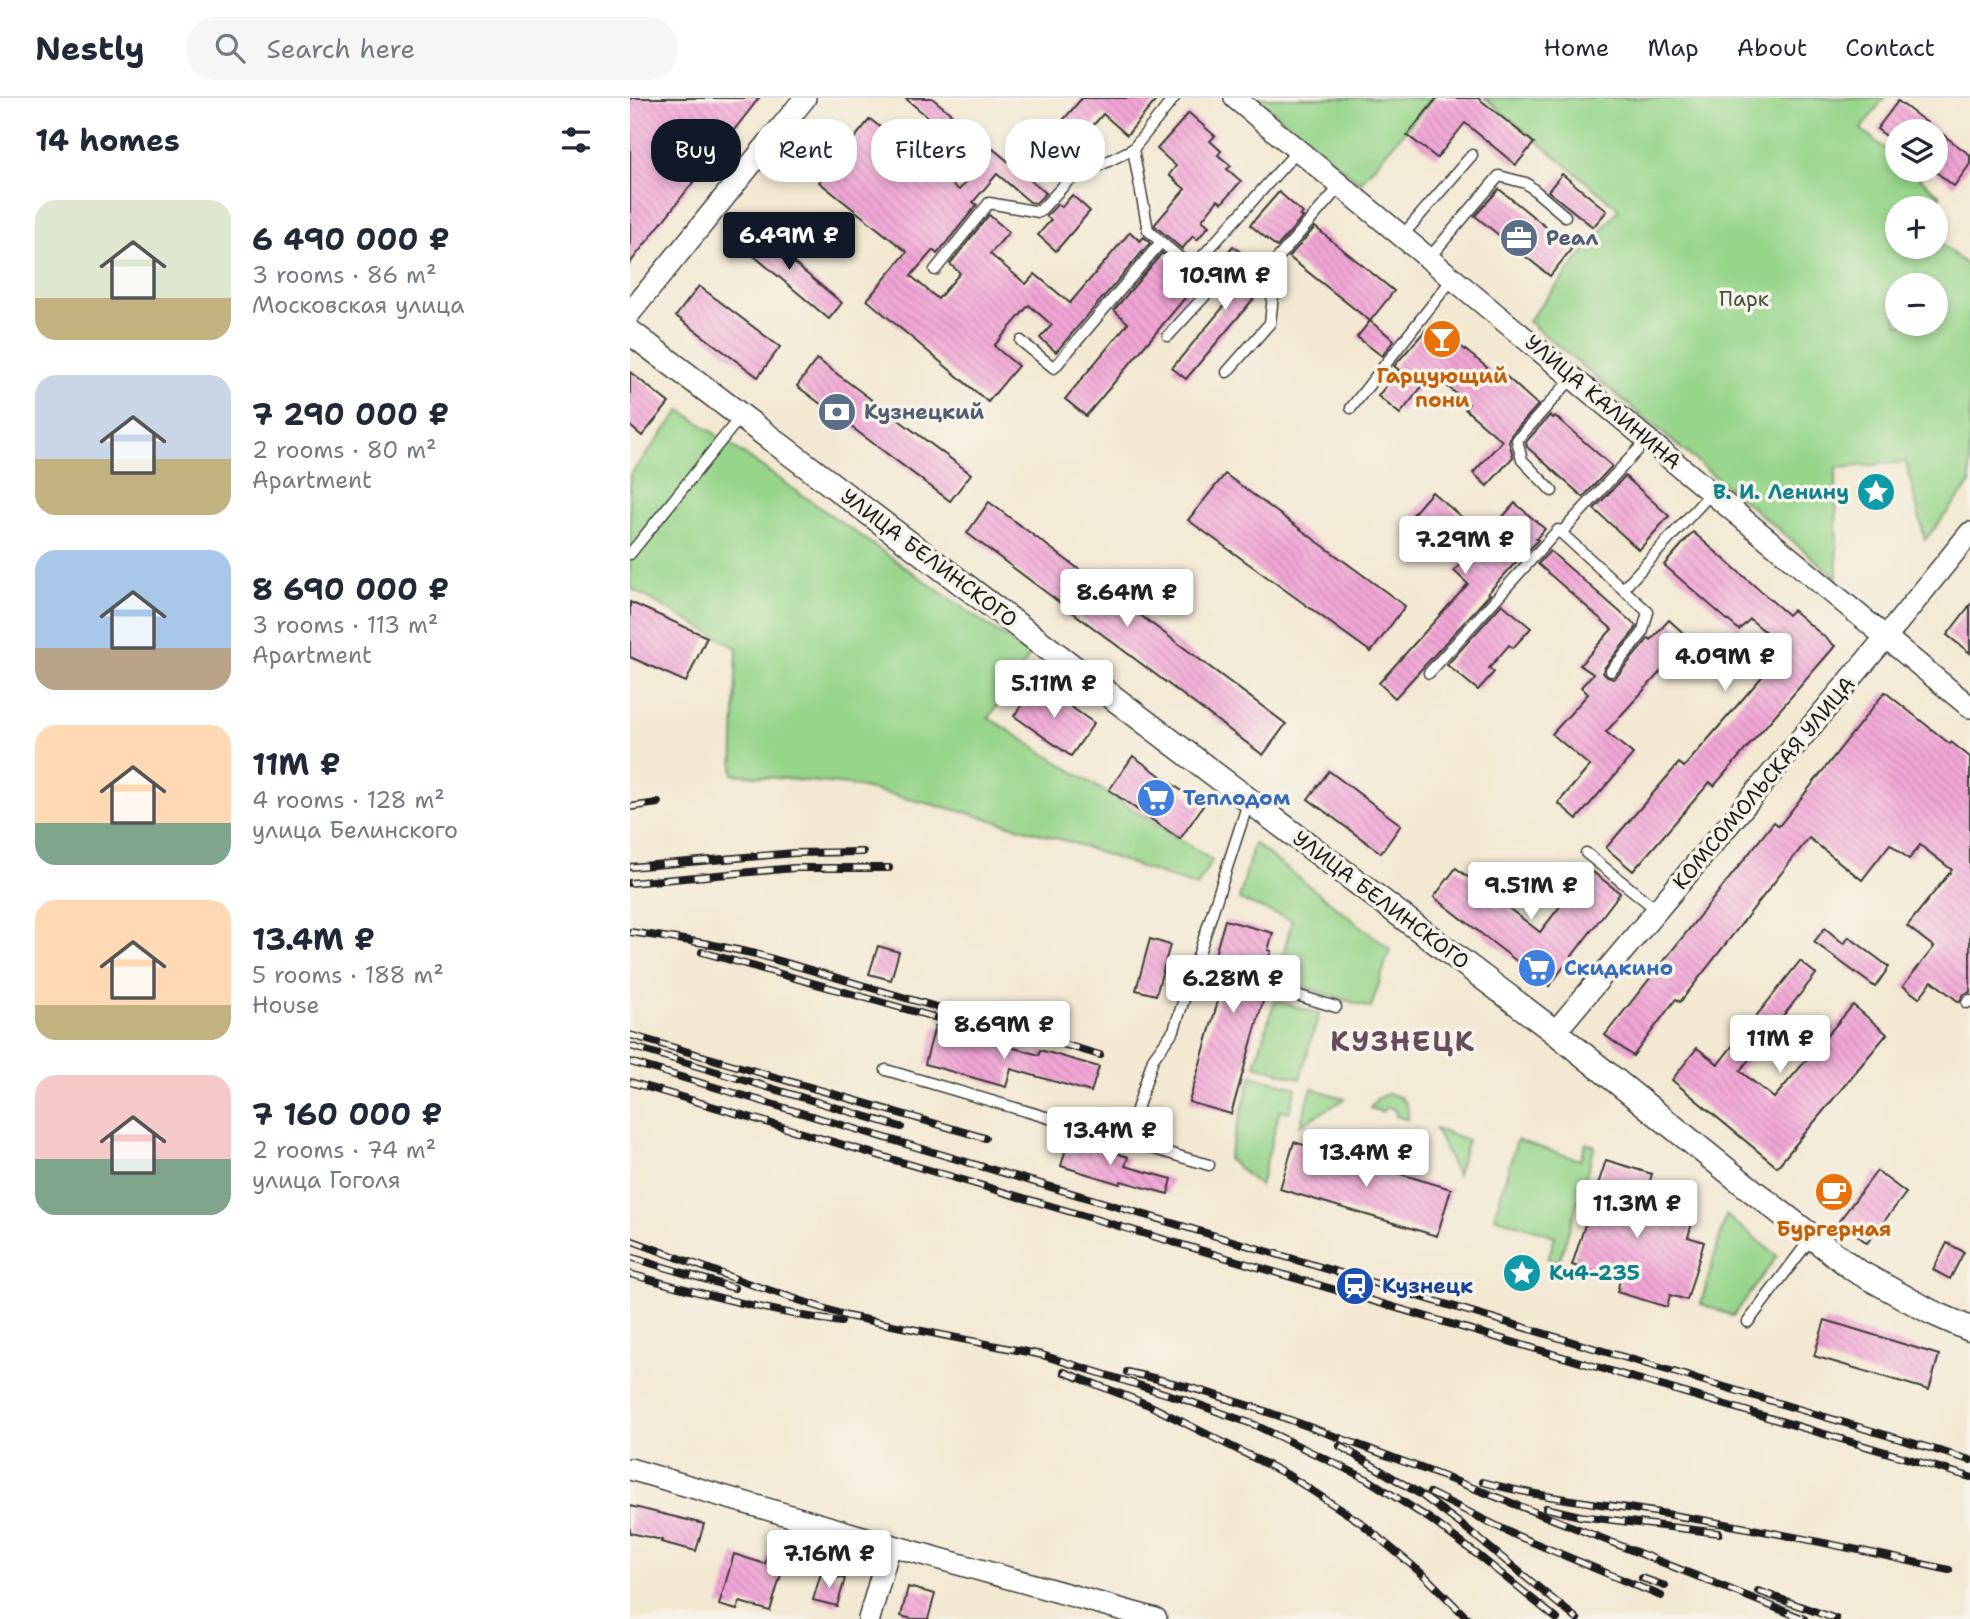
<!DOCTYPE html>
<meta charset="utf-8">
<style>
body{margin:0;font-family:"Shantell Sans",sans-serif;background:#f6f6f7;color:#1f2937;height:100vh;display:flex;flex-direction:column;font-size:26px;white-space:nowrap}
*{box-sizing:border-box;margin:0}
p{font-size:23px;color:#747a83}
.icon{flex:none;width:38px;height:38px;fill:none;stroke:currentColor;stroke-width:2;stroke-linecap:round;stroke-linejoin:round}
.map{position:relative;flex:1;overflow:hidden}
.details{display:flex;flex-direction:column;background:#fff;width:630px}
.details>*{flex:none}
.guide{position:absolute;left:21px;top:21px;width:665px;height:63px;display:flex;gap:14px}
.buttons{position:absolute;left:1255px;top:21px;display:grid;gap:14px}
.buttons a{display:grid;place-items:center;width:63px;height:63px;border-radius:50%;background:#fff;box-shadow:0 4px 10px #0003;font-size:35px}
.price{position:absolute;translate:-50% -60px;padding:0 16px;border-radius:7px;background:#fff;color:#222;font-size:23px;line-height:46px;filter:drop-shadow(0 2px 4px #0008)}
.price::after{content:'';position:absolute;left:50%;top:42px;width:21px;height:16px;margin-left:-10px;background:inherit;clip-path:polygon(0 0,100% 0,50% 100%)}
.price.current{background:#111827;color:#fff}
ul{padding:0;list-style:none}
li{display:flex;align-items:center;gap:21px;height:175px;padding:0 35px}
li span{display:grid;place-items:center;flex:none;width:196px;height:140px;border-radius:21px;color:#555}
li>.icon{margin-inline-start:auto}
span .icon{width:84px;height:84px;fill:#fffc;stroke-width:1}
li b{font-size:30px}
h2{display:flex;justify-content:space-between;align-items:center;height:84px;padding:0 35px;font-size:30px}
.pill{padding:0 24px;border-radius:28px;background:#fff;box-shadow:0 4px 10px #0003;font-size:24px;line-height:63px}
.pill.current{background:#111827;color:#fff}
header{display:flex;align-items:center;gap:42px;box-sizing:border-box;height:98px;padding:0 35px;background:#fff;border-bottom:2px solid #e0e1e3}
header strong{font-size:33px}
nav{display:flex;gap:38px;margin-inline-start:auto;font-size:24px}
.search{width:490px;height:63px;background:#f6f6f7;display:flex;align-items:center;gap:18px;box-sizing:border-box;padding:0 24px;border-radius:28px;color:#747a83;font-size:26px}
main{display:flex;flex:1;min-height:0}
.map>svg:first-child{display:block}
.green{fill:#97d58b;stroke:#5a7854;stroke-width:2;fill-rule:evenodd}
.building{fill:url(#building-back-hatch)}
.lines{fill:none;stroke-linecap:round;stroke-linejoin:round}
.service-casing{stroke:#3c3b37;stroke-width:13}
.minor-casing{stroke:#3c3b37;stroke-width:24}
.tertiary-casing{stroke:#3c3b37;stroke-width:27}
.service{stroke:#fff;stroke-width:10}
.minor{stroke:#fff;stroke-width:21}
.tertiary{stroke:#fff;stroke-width:24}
.rail-casing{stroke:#1c1c1c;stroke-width:8}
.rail{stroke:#f7f3e8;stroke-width:5;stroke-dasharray:16;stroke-linecap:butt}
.labels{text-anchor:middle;stroke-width:7;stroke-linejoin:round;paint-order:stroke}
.service-label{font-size:21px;font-weight:bold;fill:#4e5e75;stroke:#f7f3e8;text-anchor:start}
.park-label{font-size:21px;fill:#41543d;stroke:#f7f3e8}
.food-label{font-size:21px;font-weight:bold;fill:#c56008;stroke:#f7f3e8}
.street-label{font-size:21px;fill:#1c1c1c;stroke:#f7f3e8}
.culture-label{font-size:21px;font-weight:bold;fill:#0d838f;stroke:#f7f3e8;text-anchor:end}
.shop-label{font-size:21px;font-weight:bold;fill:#366cbe;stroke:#f7f3e8;text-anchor:start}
.transit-label{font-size:21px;font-weight:bold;fill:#164399;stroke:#f7f3e8;text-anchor:start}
.district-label{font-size:28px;font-weight:bold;letter-spacing:2px;fill:#674c5d;stroke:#f7f3e8}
</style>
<header>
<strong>Nestly</strong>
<div class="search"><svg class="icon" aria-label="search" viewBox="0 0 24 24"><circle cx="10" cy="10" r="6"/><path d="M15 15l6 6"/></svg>Search here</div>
<nav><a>Home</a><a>Map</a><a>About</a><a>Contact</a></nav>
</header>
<main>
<section class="details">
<h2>14 homes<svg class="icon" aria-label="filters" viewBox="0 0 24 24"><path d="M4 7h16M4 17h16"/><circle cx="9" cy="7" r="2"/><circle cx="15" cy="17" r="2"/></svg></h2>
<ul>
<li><span style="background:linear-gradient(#dfe7d0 70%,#c2b280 0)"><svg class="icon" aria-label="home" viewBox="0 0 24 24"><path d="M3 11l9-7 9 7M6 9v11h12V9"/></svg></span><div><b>6 490 000 ₽</b><p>3 rooms · 86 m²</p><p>Московская улица</p></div></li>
<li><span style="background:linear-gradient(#c9d6e8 60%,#c2b280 0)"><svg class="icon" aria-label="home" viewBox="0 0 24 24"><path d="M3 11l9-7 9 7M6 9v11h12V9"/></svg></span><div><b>7 290 000 ₽</b><p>2 rooms · 80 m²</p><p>Apartment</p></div></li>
<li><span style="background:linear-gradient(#a9c7e8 70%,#b9a48a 0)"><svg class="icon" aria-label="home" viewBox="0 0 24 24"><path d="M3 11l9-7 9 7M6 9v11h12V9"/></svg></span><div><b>8 690 000 ₽</b><p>3 rooms · 113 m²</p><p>Apartment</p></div></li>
<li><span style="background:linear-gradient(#ffd9b3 70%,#7fa58c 0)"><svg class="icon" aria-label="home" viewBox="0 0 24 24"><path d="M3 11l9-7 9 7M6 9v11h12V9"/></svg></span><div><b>11M ₽</b><p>4 rooms · 128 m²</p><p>улица Белинского</p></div></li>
<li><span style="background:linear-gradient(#ffd9b3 75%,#c2b280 0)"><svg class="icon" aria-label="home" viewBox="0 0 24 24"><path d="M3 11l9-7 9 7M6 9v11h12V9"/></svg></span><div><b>13.4M ₽</b><p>5 rooms · 188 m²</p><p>House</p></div></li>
<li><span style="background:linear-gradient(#f6c9c9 60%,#7fa58c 0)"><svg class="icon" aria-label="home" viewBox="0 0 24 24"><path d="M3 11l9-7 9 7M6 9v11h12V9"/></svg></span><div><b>7 160 000 ₽</b><p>2 rooms · 74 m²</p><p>улица Гоголя</p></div></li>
</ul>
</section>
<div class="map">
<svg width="1340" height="1521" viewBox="0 0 1340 1521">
<defs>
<pattern id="building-back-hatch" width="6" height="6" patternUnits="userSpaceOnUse" patternTransform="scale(1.75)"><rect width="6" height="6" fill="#f1a5d5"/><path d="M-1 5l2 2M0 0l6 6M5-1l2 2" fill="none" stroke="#ce8db6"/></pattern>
</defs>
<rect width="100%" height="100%" fill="#f7f3e8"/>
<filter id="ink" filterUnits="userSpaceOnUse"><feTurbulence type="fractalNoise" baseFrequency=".0143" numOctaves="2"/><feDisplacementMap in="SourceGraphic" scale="14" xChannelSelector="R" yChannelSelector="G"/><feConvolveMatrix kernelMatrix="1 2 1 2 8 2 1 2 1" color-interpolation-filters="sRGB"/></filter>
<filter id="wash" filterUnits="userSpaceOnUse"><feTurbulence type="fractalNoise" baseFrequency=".00686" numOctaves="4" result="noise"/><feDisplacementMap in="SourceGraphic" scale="28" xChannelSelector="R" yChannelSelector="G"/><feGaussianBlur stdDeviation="1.57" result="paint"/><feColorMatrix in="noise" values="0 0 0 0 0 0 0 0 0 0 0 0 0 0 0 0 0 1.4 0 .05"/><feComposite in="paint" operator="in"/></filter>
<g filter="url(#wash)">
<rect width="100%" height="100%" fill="#f3e8d2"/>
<g class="green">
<polygon points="627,0 803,0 730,85"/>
<path d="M855 0H1254L1231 31 1267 61V72H1280L1311 98 1301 110H1267V149H1306V141L1340 170V386L1295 442 1276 364 1206 370 1207 480 898 223 989 111ZM1267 187H1306V226H1267Z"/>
<polygon points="51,312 400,557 359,620 582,762 567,789 440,744 334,714 220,687 103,676 107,550 0,490 0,377"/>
<polygon points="624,745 760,851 741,910 647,881 662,822 609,802"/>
<polygon points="645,902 689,916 670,981 625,967"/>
<polygon points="622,977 666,990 659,1014 650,1012 630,1088 598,1061"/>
<polygon points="682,990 715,1001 670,1027"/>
<path d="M758 996C773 997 780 1007 778 1022L766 1018V1014L762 1010H756L752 1014 740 1010C745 1002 749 998 758 996Z"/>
<polygon points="805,1031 838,1042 827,1077"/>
<polygon points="887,1042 950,1062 956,1045 965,1048 929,1164 918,1161 925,1138 864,1119"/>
<polygon points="1096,1117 1147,1158 1103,1218 1071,1206"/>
</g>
<g id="blocks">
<g class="building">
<polygon points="0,0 129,0 0,165"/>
<polygon points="275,0 302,0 416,95 406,105 400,104 367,76 343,104 347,107 307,156 303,152 281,178 308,201 330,175 320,166 359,117 379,134 360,156 396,186 405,176 440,205 500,134 510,143 514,139 520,145 426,254 410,240 422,227 399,207 364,248 388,268 358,304 237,202 277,154 189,84 240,21 329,92 353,65"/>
<polygon points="452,0 528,0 497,37 473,16 449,44 429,27"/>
<polygon points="807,0 848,0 904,45 886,67 835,25 807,60 777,37"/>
<polygon points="1268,3 1340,57 1340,66 1324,88 1306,74 1306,33 1267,33 1267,46 1247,31"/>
<polygon points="559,15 585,38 580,43 591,53 588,57 601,68 597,71 611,83 592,105 588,102 572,122 579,128 567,142 563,138 552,151 525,128 525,126 555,91 539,77 546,68 527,51"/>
<polygon points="932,76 977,113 963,129 918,93"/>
<polygon points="869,91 942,150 920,178 845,118"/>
<polygon points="649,94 673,115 670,118 673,119 647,149 620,127"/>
<polygon points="442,97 460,113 426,153 408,137 421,122 416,118 428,106 432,109"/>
<polygon points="118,127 212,205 199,221 105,142"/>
<polygon points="685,129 764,193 740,223 659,159"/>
<polygon points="603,148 637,177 636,186 556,281 542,270 617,181 592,161"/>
<polygon points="532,155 541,163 539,166 565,188 456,318 435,301 498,225 484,212"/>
<polygon points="69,188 150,249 128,279 46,218"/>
<polygon points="740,223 764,242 752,258 727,239"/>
<polygon points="802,225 865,276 869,272 908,307 881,337 879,344 883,359 857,388 843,375 872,343 835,311 839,306 802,276 770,316 748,298 769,272 764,268"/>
<polygon points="187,261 341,376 320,403 167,288"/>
<polygon points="0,274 39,305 12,338 0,328"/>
<polygon points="920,317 923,320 925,318 982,368 953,399 897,349 896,344"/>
<polygon points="595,376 775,508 741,554 558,422"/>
<polygon points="995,378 1039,418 1009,452 964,411"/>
<polygon points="802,394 855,439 885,405 915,431 906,441 908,442 896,455 895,454 858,495 860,496 765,600 749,585 838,486 824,473 836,460 783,416"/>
<polygon points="359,404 656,626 633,657 337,435"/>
<polygon points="1063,434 1158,517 1163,512 1205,548 1084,688 1080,684 1003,773 976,750 1049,665 1054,669 1156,551 1120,521 1109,532 1034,467"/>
<polygon points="920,453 1006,528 1005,532 975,569 973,575 977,579 983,581 987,578 1019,540 1021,542 1039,522 1060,541 976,634 1003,656 947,721 928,705 960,668 922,636 958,596 951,589 963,576 950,567 982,531 908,466"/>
<polygon points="0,504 77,539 56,584 0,559"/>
<polygon points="872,506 901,530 883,550 879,547 859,570 864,574 848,592 817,567"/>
<polygon points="1340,507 1340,555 1317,537"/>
<polygon points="407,585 464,625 441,658 384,618"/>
<polygon points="1255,594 1320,646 1321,644 1340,659 1340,894 1334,896 1329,904 1302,883 1289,900 1273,888 1304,849 1277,828 1322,772 1290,747 1279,761 1260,746 1232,782 1179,740 1050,904 1046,901 1003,958 975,937 1144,724 1149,728"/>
<polygon points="503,658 573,708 550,741 479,692"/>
<polygon points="699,673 771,727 751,755 678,701"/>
<polygon points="826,770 910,834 959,771 990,795 919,888 804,799"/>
<polygon points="595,822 643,835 638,852 641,853 630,892 636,893 601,1016 559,1004 594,882 579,877"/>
<polygon points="1195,830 1214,846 1219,839 1259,869 1245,889 1184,844"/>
<polygon points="520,841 540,847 526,897 506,892"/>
<polygon points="248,848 269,854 261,882 239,876"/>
<polygon points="1170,863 1186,876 1110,973 1144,1000 1223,907 1257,936 1147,1069 1042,982 1067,950 1088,966"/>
<polygon points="305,928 409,957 410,952 469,969 461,994 381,971 376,989 295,966"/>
<polygon points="439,1040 498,1059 495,1068 542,1081 538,1096 491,1083 490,1086 431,1068"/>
<polygon points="664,1044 733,1065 734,1061 748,1065 747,1069 821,1091 807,1138 650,1091"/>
<polygon points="976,1062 1022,1076 1013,1107 1063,1122 1058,1139 1074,1144 1057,1202 1040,1197 1037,1209 987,1194 990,1182 942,1167"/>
<polygon points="1247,1073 1276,1095 1237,1145 1209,1123"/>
<polygon points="1317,1145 1334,1154 1320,1181 1303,1172"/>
<polygon points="1195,1222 1309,1257 1299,1292 1184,1258"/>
<polygon points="0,1408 74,1426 66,1453 31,1444 32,1442 0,1435"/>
<polygon points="141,1444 159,1450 140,1513 110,1504 107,1512 89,1507 104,1456 135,1466"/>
<polygon points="191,1475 215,1481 207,1508 183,1502"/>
<polygon points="278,1489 305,1496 298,1521 282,1521 271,1518"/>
</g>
</g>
</g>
<g filter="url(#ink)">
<use href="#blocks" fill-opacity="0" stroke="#3c3b37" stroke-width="2"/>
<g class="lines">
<defs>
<g id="service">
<polyline points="772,138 842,57"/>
<polyline points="531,144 518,132 503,51 544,0"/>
<polyline points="799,160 869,78 896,85 935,118"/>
<polyline points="305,172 359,105 409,114 438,83 503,51"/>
<polyline points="538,238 583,189 562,170 668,52"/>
<polyline points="391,243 424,270 531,144 562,170"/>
<polyline points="597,274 640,225 647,161 711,87"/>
<polyline points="721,310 823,180"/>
<polyline points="922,393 892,362 887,342 943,279"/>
<polyline points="931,435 1018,341"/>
<polyline points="0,456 111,318"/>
<polyline points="993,491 1082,394"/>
<polyline points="799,575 928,432 1018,514 1012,536 981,573"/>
<polyline points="956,755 1027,812"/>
<polyline points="650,892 706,909"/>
<polyline points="1337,905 1340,902"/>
<polyline points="256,972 579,1067"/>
<polyline points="497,1043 523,961 544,932 619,702"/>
<polyline points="1118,1224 1182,1139"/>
</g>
<g id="minor">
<polyline points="605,0 1340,609"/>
<polyline points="0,215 175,0"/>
<polyline points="925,934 1256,539 1340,435"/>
<polyline points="0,1371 260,1447 526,1521"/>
<polyline points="239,1521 260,1447"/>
</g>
<polyline id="tertiary" points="0,234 925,934 1124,1094 1225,1172 1301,1214 1340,1231"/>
</defs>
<use href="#service" class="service-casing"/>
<use href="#minor" class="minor-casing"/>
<use href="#tertiary" class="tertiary-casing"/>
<use href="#service" class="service"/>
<use href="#minor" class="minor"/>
<use href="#tertiary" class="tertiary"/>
<defs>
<g id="rail">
<polyline points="0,709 28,705"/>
<polyline points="0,769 164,755 233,754"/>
<polyline points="0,785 164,770 259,770"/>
<polyline points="0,834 74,845 126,856 470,957"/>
<polyline points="72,854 311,921"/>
<polyline points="0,937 355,1040"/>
<polyline points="0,948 271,1029"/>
<polyline points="0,964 1340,1362"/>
<polyline points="0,984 1340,1379"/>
<polyline points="0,1142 114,1184 217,1218 412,1257 553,1301 625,1327 737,1381 800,1421 853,1461 927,1521"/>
<polyline points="0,1159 104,1190"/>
<path d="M0 1176C69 1195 140 1214 211 1224"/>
<polyline points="434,1274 519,1307 658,1377 730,1424 796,1479 838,1521"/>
<path d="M497 1274C583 1292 664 1323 745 1353 889 1406 1031 1464 1174 1521"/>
<polyline points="710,1348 790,1396 837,1431 947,1521"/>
<path d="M853 1384C914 1401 979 1406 1042 1417 1135 1432 1227 1451 1319 1472"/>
<polyline points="800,1395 883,1436 1031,1498"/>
<polyline points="916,1410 950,1418 1089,1435"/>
<polyline points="1012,1480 1035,1488"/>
<polyline points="1128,1493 1206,1521"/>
</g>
</defs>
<use href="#rail" class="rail-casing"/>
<use href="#rail" class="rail"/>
</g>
</g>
<defs>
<symbol id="office-disc" viewBox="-11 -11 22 22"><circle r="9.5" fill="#5c6f8a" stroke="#f7f3e8"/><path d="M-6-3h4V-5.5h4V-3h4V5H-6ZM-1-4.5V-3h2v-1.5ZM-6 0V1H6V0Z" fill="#fff"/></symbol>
<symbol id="bar-disc" viewBox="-11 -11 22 22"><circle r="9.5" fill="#e8710a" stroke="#f7f3e8"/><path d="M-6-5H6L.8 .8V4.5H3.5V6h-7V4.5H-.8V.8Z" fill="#fff"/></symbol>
<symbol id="bank-disc" viewBox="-11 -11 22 22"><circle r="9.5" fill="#5c6f8a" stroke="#f7f3e8"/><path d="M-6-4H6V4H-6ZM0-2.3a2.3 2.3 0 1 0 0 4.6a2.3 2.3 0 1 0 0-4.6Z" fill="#fff"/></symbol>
<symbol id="sight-disc" viewBox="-11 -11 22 22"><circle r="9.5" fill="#0f9aa8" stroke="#f7f3e8"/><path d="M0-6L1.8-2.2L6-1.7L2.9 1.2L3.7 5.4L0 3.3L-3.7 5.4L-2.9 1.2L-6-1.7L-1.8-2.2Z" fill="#fff"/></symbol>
<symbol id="supermarket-disc" viewBox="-11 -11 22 22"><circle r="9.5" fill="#3f7fe0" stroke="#f7f3e8"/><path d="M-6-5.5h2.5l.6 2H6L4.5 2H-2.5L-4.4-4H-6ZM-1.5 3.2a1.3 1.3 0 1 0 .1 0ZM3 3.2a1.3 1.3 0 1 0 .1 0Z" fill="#fff"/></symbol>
<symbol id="cafe-disc" viewBox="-11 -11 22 22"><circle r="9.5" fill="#e8710a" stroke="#f7f3e8"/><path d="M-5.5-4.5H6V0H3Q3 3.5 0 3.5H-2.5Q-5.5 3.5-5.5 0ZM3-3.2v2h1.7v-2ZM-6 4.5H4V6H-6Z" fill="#fff"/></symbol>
<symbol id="station-disc" viewBox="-11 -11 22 22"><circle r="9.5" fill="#1a4fb4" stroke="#f7f3e8"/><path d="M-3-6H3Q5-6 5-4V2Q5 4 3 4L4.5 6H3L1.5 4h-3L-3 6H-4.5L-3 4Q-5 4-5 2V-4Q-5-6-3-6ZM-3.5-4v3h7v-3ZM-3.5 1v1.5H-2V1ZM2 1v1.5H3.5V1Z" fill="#fff"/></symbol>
</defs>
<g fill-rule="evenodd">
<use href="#office-disc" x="867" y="118" width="44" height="44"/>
<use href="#bar-disc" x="790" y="219" width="44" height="44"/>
<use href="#bank-disc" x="185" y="292" width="44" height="44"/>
<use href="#sight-disc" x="1224" y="372" width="44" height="44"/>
<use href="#supermarket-disc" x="504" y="678" width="44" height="44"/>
<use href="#supermarket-disc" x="885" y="848" width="44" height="44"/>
<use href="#cafe-disc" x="1182" y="1072" width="44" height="44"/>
<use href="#sight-disc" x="870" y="1153" width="44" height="44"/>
<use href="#station-disc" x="703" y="1166" width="44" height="44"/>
</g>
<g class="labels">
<g class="service-label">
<text x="916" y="147">Реал</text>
<text x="234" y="321">Кузнецкий</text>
</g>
<g class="park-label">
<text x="1114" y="208">Парк</text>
</g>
<g class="food-label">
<text x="812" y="285">Гарцующий<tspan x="812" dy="24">пони</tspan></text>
<text x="1204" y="1138">Бургерная</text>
</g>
<g class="street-label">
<text transform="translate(973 304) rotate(40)" y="7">УЛИЦА КАЛИНИНА</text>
<text transform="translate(299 460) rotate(37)" y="7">УЛИЦА БЕЛИНСКОГО</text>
<text transform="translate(1134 685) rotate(-50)" y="7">КОМСОМОЛЬСКАЯ УЛИЦА</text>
<text transform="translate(751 802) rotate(37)" y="7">УЛИЦА БЕЛИНСКОГО</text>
</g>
<g class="culture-label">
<text x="1219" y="401">В. И. Ленину</text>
<text x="919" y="1182" text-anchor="start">Кч4-235</text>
</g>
<g class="shop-label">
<text x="553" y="707">Теплодом</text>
<text x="934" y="877">Скидкино</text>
</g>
<g class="transit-label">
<text x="752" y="1195">Кузнецк</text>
</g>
<g class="district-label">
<text x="773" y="953">КУЗНЕЦК</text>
</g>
</g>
</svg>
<div class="buttons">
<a><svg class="icon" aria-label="layers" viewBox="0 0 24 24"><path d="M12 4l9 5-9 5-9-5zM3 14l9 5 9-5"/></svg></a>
<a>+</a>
<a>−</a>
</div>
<b class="price current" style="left:159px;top:174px">6.49M ₽</b>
<b class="price" style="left:595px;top:214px">10.9M ₽</b>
<b class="price" style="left:835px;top:478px">7.29M ₽</b>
<b class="price" style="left:497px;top:531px">8.64M ₽</b>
<b class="price" style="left:1095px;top:595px">4.09M ₽</b>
<b class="price" style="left:424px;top:622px">5.11M ₽</b>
<b class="price" style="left:901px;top:824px">9.51M ₽</b>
<b class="price" style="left:603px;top:917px">6.28M ₽</b>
<b class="price" style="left:374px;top:963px">8.69M ₽</b>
<b class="price" style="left:1150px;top:977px">11M ₽</b>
<b class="price" style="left:480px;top:1069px">13.4M ₽</b>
<b class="price" style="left:736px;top:1091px">13.4M ₽</b>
<b class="price" style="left:1007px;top:1142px">11.3M ₽</b>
<b class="price" style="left:199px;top:1492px">7.16M ₽</b>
<div class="guide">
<a class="pill current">Buy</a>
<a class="pill">Rent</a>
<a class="pill">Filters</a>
<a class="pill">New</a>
</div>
</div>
</main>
